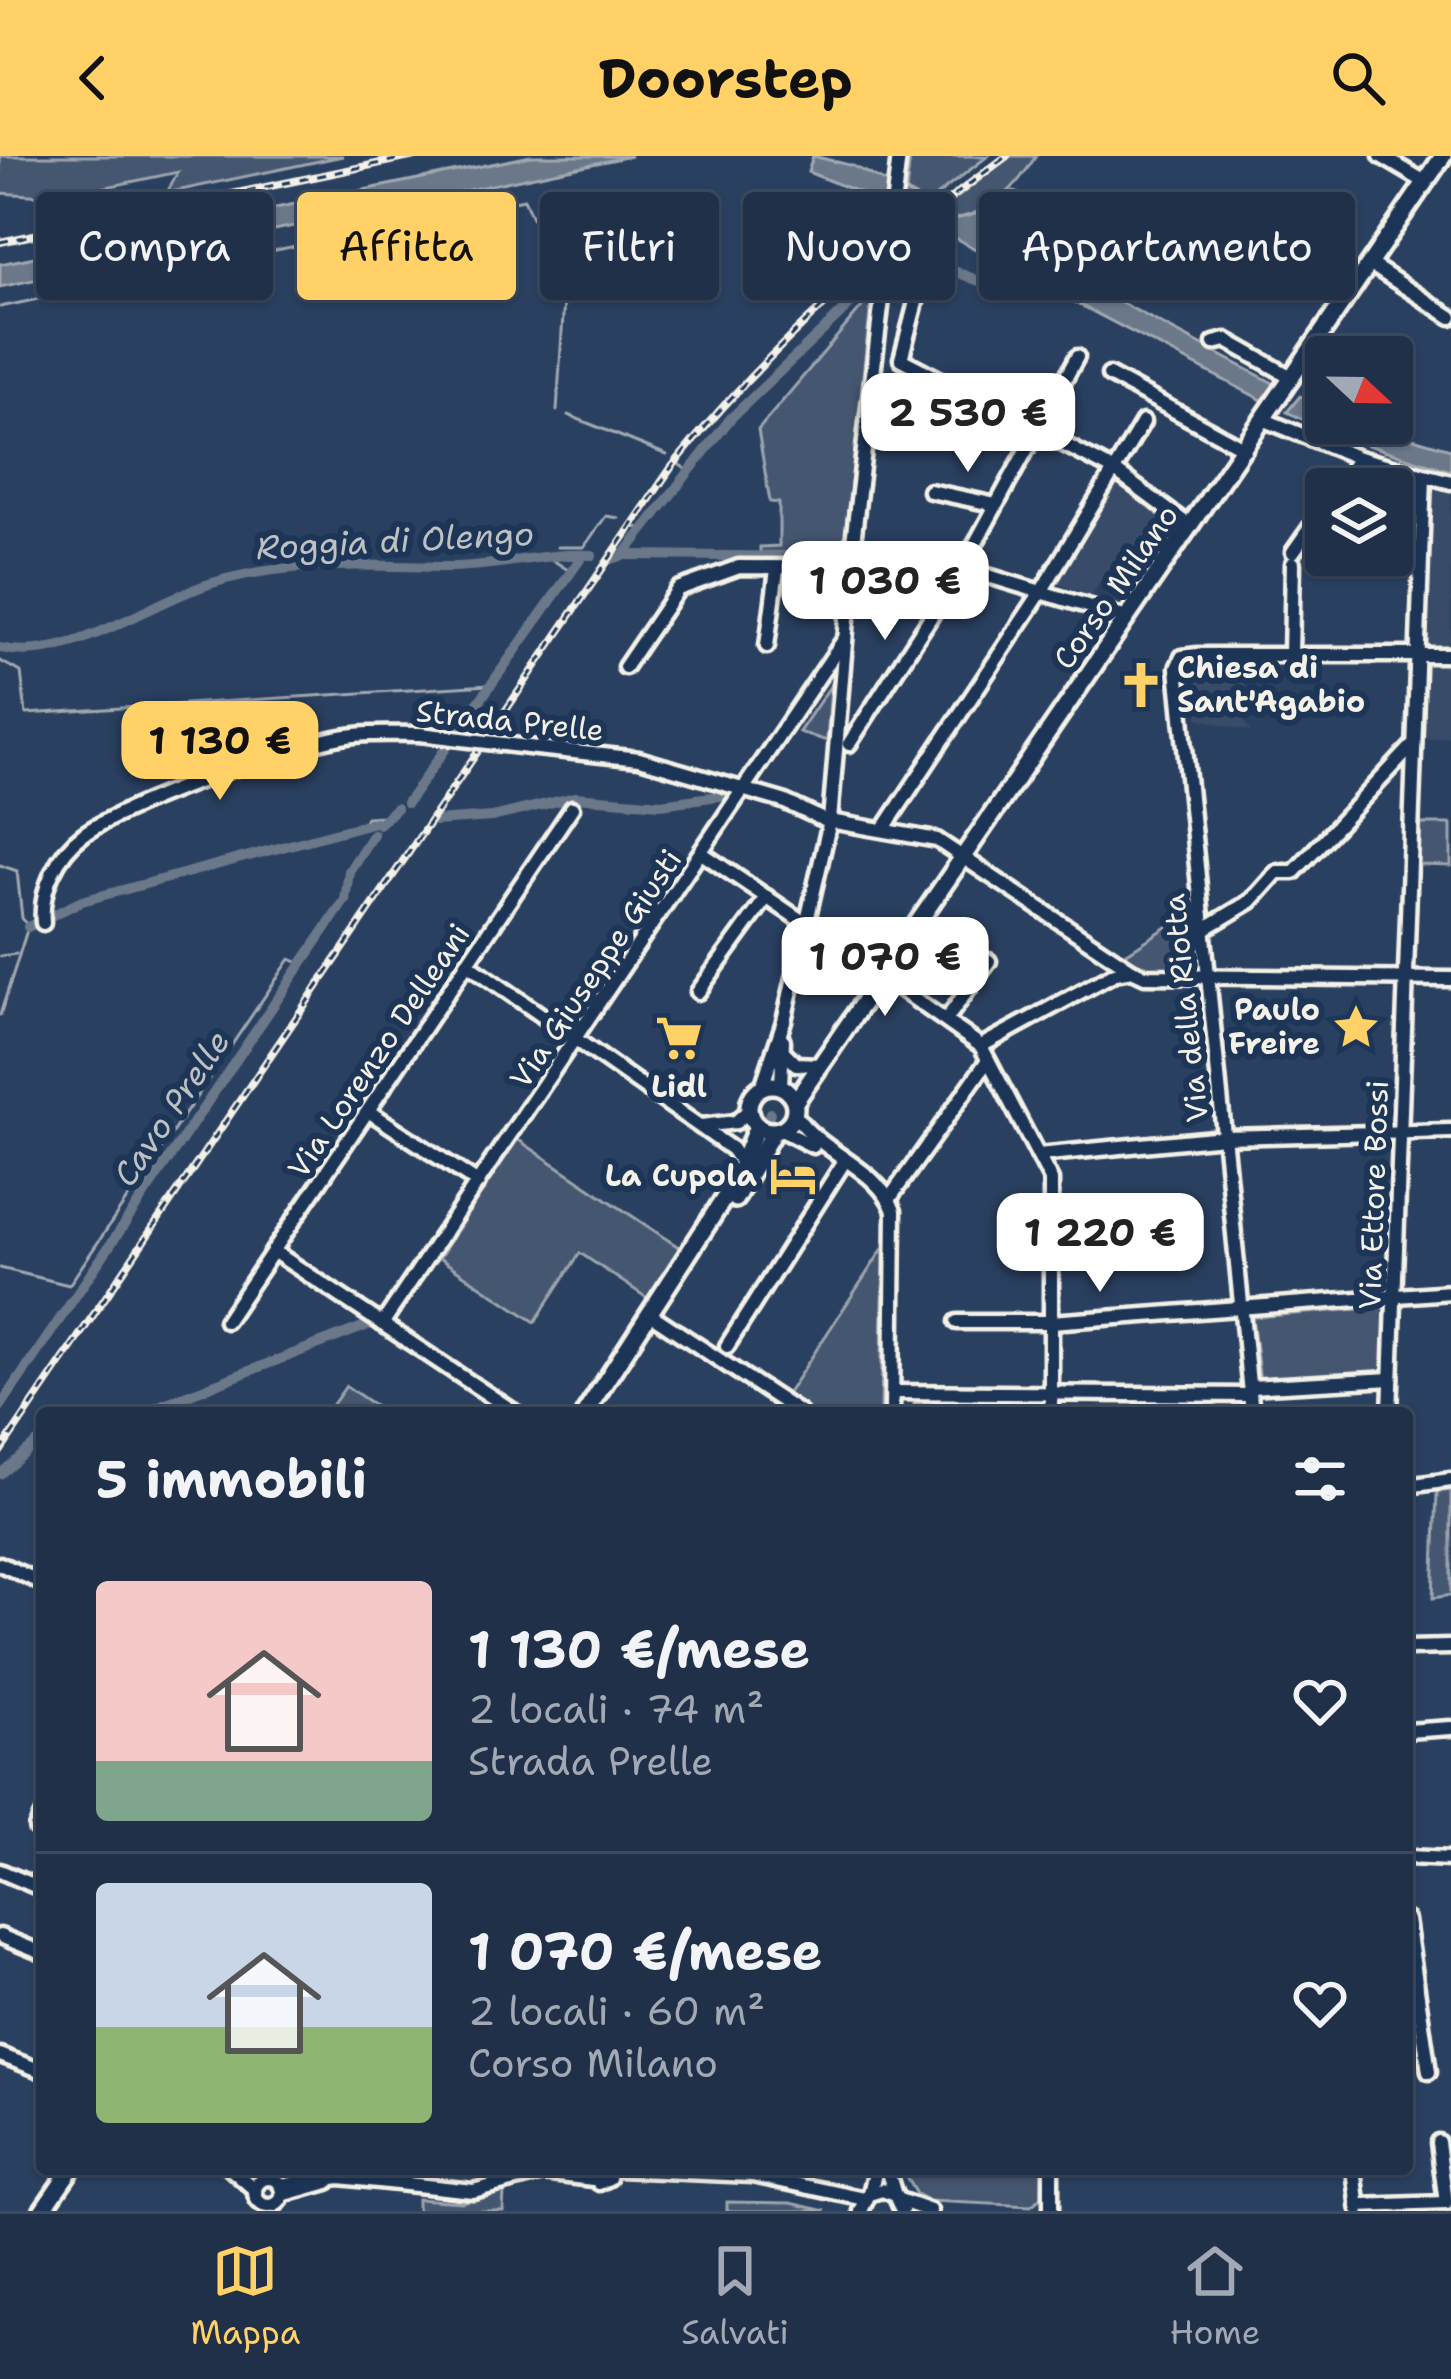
<!DOCTYPE html>
<html lang="it">
<meta charset="utf-8">
<style>
body{margin:0;font-family:"Shantell Sans",sans-serif;background:#2d3c52;color:#f1f3f6;height:100vh;display:flex;flex-direction:column;font-size:45px;white-space:nowrap}
*{box-sizing:border-box;margin:0}
p{font-size:39px;color:#a2a9b4}
.icon{flex:none;width:66px;height:66px;fill:none;stroke:currentColor;stroke-width:2;stroke-linecap:round;stroke-linejoin:round}
.map{position:relative;flex:1;overflow:hidden}
.details{position:absolute;left:36px;top:1251px;width:1377px;height:768px;display:flex;flex-direction:column;background:#203048;border-radius:12px;box-shadow:0 3px 9px #0004,0 0 0 3px #3d4b60}
.details>*{flex:none}
.hud{position:absolute;left:36px;top:36px;width:1380px;height:108px;display:flex;gap:24px}
.needle{width:78px;rotate:112deg}
.tools{position:absolute;left:1305px;top:180px;display:grid;gap:24px}
.tools a{display:grid;place-items:center;width:108px;height:108px;border-radius:12px;background:#203048;box-shadow:0 3px 9px #0004,0 0 0 3px #3d4b60;font-size:60px}
.price{position:absolute;translate:-50% -102px;padding:0 27px;border-radius:24px;background:#fff;color:#222;font-size:39px;line-height:78px;filter:drop-shadow(0 3px 6px #0008)}
.price::after{content:'';position:absolute;left:50%;top:72px;width:36px;height:27px;margin-left:-18px;background:inherit;clip-path:polygon(0 0,100% 0,50% 100%)}
.price.current{background:#ffd166;color:#111}
ul{padding:0;list-style:none}
li{display:flex;align-items:center;gap:36px;height:300px;padding:0 60px}
li+li{border-top:3px solid #3d4b60}
li span{display:grid;place-items:center;flex:none;width:336px;height:240px;border-radius:12px;color:#555}
li>.icon{margin-inline-start:auto}
span .icon{width:144px;height:144px;fill:#fffc;stroke-width:1}
li b{font-size:51px}
h2{display:flex;justify-content:space-between;align-items:center;height:144px;padding:0 60px;font-size:51px}
.chip{padding:0 42px;border-radius:12px;background:#203048;box-shadow:0 3px 9px #0004,0 0 0 3px #3d4b60;font-size:42px;line-height:108px}
.chip.current{background:#ffd166;color:#111}
header{display:flex;justify-content:space-between;align-items:center;height:156px;padding:0 60px;background:#ffd166;color:#111;font-size:54px;font-weight:700}
.tab-bar{display:flex;justify-content:space-around;align-items:center;height:168px;border-top:3px solid #3d4b60;background:#203048;font-size:33px;color:#a2a9b4}
.tab-bar a{display:grid;justify-items:center;gap:6px}
.tab-bar .current{color:#ffd166}
.map>svg:first-child{display:block}
.built{fill:#374c69}
.green{fill:#445771;stroke:#9ca4ac;stroke-width:3}
.water{fill:#6a788a;stroke:#a1a8b0;stroke-width:3}
.lines{fill:none;stroke-linecap:round;stroke-linejoin:round}
.stream{stroke:#a1a8b0;stroke-width:3}
.canal{stroke:#6a788a;stroke-width:10}
.minor-casing{stroke:#f4f1e8;stroke-width:21}
.major-casing{stroke:#f4f1e8;stroke-width:24}
.minor{stroke:#1d3557;stroke-width:12}
.major{stroke:#1d3557;stroke-width:15}
.rail-casing{stroke:#f4f1e8;stroke-width:8}
.rail{stroke:#1d3557;stroke-width:3;stroke-dasharray:9;stroke-linecap:butt}
.minor-bridge-casing{stroke:#f4f1e8;stroke-width:21;stroke-linecap:butt}
.minor-bridge{stroke:#1d3557;stroke-width:12}
.labels{text-anchor:middle;stroke-width:12;stroke-linejoin:round;paint-order:stroke}
.street-label{font-size:30px;fill:#f4f1e8;stroke:#1d3557}
.poi-label{font-size:30px;font-weight:bold;fill:#f4f1e8;stroke:#1d3557;text-anchor:end}
.water-label{font-size:33px;font-style:italic;fill:#bdc1c2;stroke:#1d3557}
</style>
<header><svg class="icon" aria-label="back" viewBox="0 0 24 24"><path d="M15 5l-7 7 7 7"/></svg>Doorstep<svg class="icon" aria-label="search" viewBox="0 0 24 24"><circle cx="10" cy="10" r="6"/><path d="M15 15l6 6"/></svg></header>
<div class="map">
<svg width="1451" height="2055" viewBox="0 0 1451 2055">
<rect width="100%" height="100%" fill="#2a4060"/>
<filter id="ink" filterUnits="userSpaceOnUse"><feTurbulence type="fractalNoise" baseFrequency=".00833" numOctaves="2"/><feDisplacementMap in="SourceGraphic" scale="24" xChannelSelector="R" yChannelSelector="G"/><feConvolveMatrix kernelMatrix="1 2 1 2 8 2 1 2 1" color-interpolation-filters="sRGB"/></filter>
<g filter="url(#ink)">
<g class="built">
<polygon points="1116,329 1179,372 1162,396 1133,401 1121,393 1091,440 1056,427"/>
<polygon points="1432,333 1451,337 1451,490 1427,487"/>
<polygon points="1198,507 1245,507 1245,567 1251,576 1198,562"/>
<polygon points="1426,507 1451,507 1451,580 1423,583"/>
</g>
<g class="green">
<polygon points="0,0 343,0 167,37 178,16 59,41 0,37"/>
<polygon points="910,0 988,0 927,47 906,36"/>
<path d="M1010 0H1036C1015 33 996 54 956 63L941 54Z"/>
<polygon points="872,139 843,400 831,405 831,396 760,397 760,391 779,390 779,347 770,346 758,274"/>
<polygon points="831,529 827,585 799,576"/>
<polygon points="1421,668 1451,668 1451,710 1419,709"/>
<polygon points="1190,756 1196,814 1148,814 1124,799"/>
<polygon points="517,983 683,1094 650,1144 580,1097 535,1166 439,1102"/>
<polygon points="884,1091 881,1257 811,1257 786,1240"/>
<polygon points="1386,1151 1385,1215 1260,1226 1252,1161"/>
<polygon points="346,1230 386,1257 340,1257 331,1251"/>
<polygon points="914,1248 1015,1249 1015,1257 914,1257"/>
<polygon points="1451,1334 1451,1439 1433,1442 1437,1336"/>
<polygon points="901,2013 1043,2013 1042,2041 1031,2050 929,2045 916,2038"/>
<polygon points="489,2035 504,2036 503,2055 417,2055 417,2043 463,2046"/>
<polygon points="727,2046 791,2047 826,2055 727,2055"/>
</g>
<g class="water">
<polygon points="531,0 631,0 0,131 0,108"/>
<polygon points="813,0 853,10 956,63 975,58 1014,35 1028,44 1016,67 981,73 1006,87 996,104 903,54 808,16"/>
<polygon points="1008,72 1065,102 1062,110 992,75"/>
<polygon points="1014,90 1275,228 1264,245 1004,109 1008,91"/>
<polygon points="1300,240 1326,252 1326,267 1362,267 1451,293 1451,315 1342,281 1287,256"/>
</g>
<g class="lines">
<g class="stream">
<polyline points="0,151 524,43 549,102 563,104 566,112 557,255"/>
<polyline points="568,259 667,299"/>
<polyline points="680,309 687,314"/>
<polyline points="633,371 643,372"/>
<polyline points="557,391 584,391 606,360 619,362"/>
<polyline points="548,401 568,414"/>
<polyline points="0,505 21,516 26,558 489,529"/>
<polyline points="362,668 366,661 384,660"/>
<polyline points="0,709 17,715 22,762 28,771 0,859"/>
<polyline points="0,800 16,798"/>
<polyline points="0,1112 69,1129 290,803 302,808"/>
</g>
<g class="canal">
<polyline points="1009,51 1022,52 1083,88 1086,97 1069,131"/>
<polyline points="628,399 820,401"/>
<path d="M611 403 623 400 731 262 876 124C937 95 940 113 996 131L1013 101"/>
<path d="M0 492C62 507 134 457 190 435 271 402 361 410 446 411 494 412 544 396 592 399"/>
<polyline points="407,647 581,402"/>
<polyline points="435,665 492,661 575,641 661,648 726,639"/>
<polyline points="379,668 396,652"/>
<polyline points="28,771 82,745 375,666"/>
<polyline points="759,982 770,957"/>
<polyline points="0,1251 345,744 349,715 373,678"/>
<polyline points="141,1257 368,1169"/>
<polyline points="0,1318 42,1283"/>
</g>
<defs>
<g id="minor">
<polyline points="1381,0 1425,26"/>
<polyline points="1370,108 1451,161"/>
<polyline points="925,112 901,203 1115,315 1191,371"/>
<polyline points="1214,187 1226,184 1293,222"/>
<polyline points="1109,219 1245,293"/>
<polyline points="1265,264 1359,302 1451,326"/>
<polyline points="1337,333 1359,302"/>
<polyline points="930,335 996,349"/>
<polyline points="1293,396 1326,349"/>
<polyline points="767,490 777,413"/>
<polyline points="1291,499 1293,407"/>
<polyline points="625,511 678,433 739,411 962,412 1127,462"/>
<polyline points="849,588 962,412 1077,201"/>
<polyline points="537,592 639,603 783,645 824,664 937,684 1132,814"/>
<polyline points="883,674 1041,436 1143,266"/>
<polyline points="703,698 806,768"/>
<path d="M43 767C40 733 57 698 84 678 128 647 282 593 336 582 364 576 392 578 420 578"/>
<polyline points="1201,775 1251,745 1277,716 1294,716 1414,588"/>
<polyline points="467,807 732,993 742,1008"/>
<polyline points="882,820 981,890 1051,1024 1051,1257"/>
<polyline points="698,836 767,741"/>
<polyline points="946,864 989,805"/>
<polyline points="981,890 1115,817 1132,814 1145,820 1451,823"/>
<polyline points="784,896 796,908 818,909"/>
<polyline points="781,930 783,884"/>
<polyline points="762,931 784,865 830,665 852,403"/>
<polyline points="368,955 478,1027"/>
<path d="M795 959C821 998 879 1012 894 1055L892 1257"/>
<polyline points="701,970 736,966 749,954"/>
<polyline points="781,974 813,990"/>
<polyline points="1038,999 1224,981 1451,975"/>
<polyline points="890,1042 988,904"/>
<polyline points="273,1095 516,1257"/>
<polyline points="656,1162 800,1257"/>
<polyline points="226,1165 572,652"/>
<polyline points="957,1166 1051,1166 1451,1136"/>
<polyline points="382,1168 845,482"/>
<polyline points="727,1190 844,1006"/>
<polyline points="1250,1231 1391,1223"/>
<polyline points="893,1236 1250,1239"/>
<polyline points="1252,1257 1177,512 1182,501 1198,499 1451,499"/>
<polyline points="1390,1257 1424,320"/>
<polyline points="1407,1330 1451,1324"/>
<polyline points="0,1408 42,1427"/>
<polyline points="1407,1492 1451,1491"/>
<polyline points="1407,1575 1451,1572"/>
<polyline points="36,1672 42,1659"/>
<polyline points="1407,1701 1451,1703"/>
<polyline points="0,1715 42,1733"/>
<polyline points="1407,1764 1429,1916"/>
<polyline points="0,1780 42,1797"/>
<polyline points="0,1899 42,1915"/>
<polyline points="231,2013 255,2034"/>
<polyline points="591,2013 599,2027 609,2022 610,2013"/>
<polyline points="618,2013 753,2019 865,2043"/>
<polyline points="887,2013 895,2039"/>
<polyline points="1354,2013 1359,2054"/>
<circle cx="269" cy="2036" r="14"/>
<polyline points="280,2029 340,2021 473,2035 543,2017 593,2023"/>
<polyline points="870,2037 876,2013"/>
<polyline points="282,2039 328,2026"/>
<polyline points="899,2044 930,2055"/>
<polyline points="1358,2050 1446,2047 1438,1986"/>
<polyline points="861,2055 869,2038 882,2034 895,2039 902,2055"/>
<polyline points="1051,2055 1051,2013"/>
</g>
<g id="major">
<circle cx="772" cy="952" r="23"/>
<polyline points="795,946 1443,0"/>
<polyline points="735,1043 773,976"/>
<polyline points="585,1257 734,1027 757,970"/>
<polyline points="42,2055 71,2013"/>
</g>
</defs>
<use href="#minor" class="minor-casing"/>
<use href="#major" class="major-casing"/>
<use href="#minor" class="minor"/>
<use href="#major" class="major"/>
<defs>
<g id="rail">
<polyline points="0,86 415,0"/>
<path d="M0 1296 671 312C769 190 881 92 1007 0"/>
</g>
</defs>
<use href="#rail" class="rail-casing"/>
<use href="#rail" class="rail"/>
<defs>
<g id="minor-bridge">
<polyline points="852,395 899,0"/>
<polyline points="420,578 537,592"/>
</g>
</defs>
<use href="#minor-bridge" class="minor-bridge-casing"/>
<use href="#minor-bridge" class="minor-bridge"/>
</g>
</g>
<defs>
<symbol id="church-bare" viewBox="-9 -9 18 18"><path d="M-1.2-6h2.4v3.5h3.3v2.4h-3.3V6h-2.4V-.1h-3.3v-2.4h3.3Z" fill="#ffd166" stroke="#1d3557" stroke-width="2.5" paint-order="stroke"/></symbol>
<symbol id="sight-bare" viewBox="-9 -9 18 18"><path d="M0-6L1.8-2.2L6-1.7L2.9 1.2L3.7 5.4L0 3.3L-3.7 5.4L-2.9 1.2L-6-1.7L-1.8-2.2Z" fill="#ffd166" stroke="#1d3557" stroke-width="2.5" paint-order="stroke"/></symbol>
<symbol id="supermarket-bare" viewBox="-9 -9 18 18"><path d="M-6-5.5h2.5l.6 2H6L4.5 2H-2.5L-4.4-4H-6ZM-1.5 3.2a1.3 1.3 0 1 0 .1 0ZM3 3.2a1.3 1.3 0 1 0 .1 0Z" fill="#ffd166" stroke="#1d3557" stroke-width="2.5" paint-order="stroke"/></symbol>
<symbol id="hotel-bare" viewBox="-9 -9 18 18"><path d="M-6-4.5h1.5V1H6V5H4.5V3h-9V5H-6ZM-4 0a1.8 1.8 0 1 1 3.6 0ZM.5 0V-2.5h3Q6-2.5 6 0Z" fill="#ffd166" stroke="#1d3557" stroke-width="2.5" paint-order="stroke"/></symbol>
</defs>
<g fill-rule="evenodd">
<use href="#church-bare" x="1108" y="496" width="66" height="66"/>
<use href="#sight-bare" x="1323" y="838" width="66" height="66"/>
<use href="#supermarket-bare" x="646" y="849" width="66" height="66"/>
<use href="#hotel-bare" x="760" y="987" width="66" height="66"/>
</g>
<g class="labels">
<g class="street-label">
<text transform="translate(1116 431) rotate(-55)" y="10">Corso Milano</text>
<text transform="translate(510 565) rotate(6)" y="10">Strada Prelle</text>
<text transform="translate(596 813) rotate(-56)" y="10">Via Giuseppe Giusti</text>
<text transform="translate(1186 852) rotate(-96)" y="10">Via della Riotta</text>
<text transform="translate(379 895) rotate(-56)" y="10">Via Lorenzo Delleani</text>
<text transform="translate(1374 1039) rotate(-88)" y="10">Via Ettore Bossi</text>
</g>
<g class="poi-label">
<text x="1177" y="522" text-anchor="start">Chiesa di<tspan x="1177" dy="34">Sant'Agabio</tspan></text>
<text x="1320" y="864">Paulo<tspan x="1320" dy="34">Freire</tspan></text>
<text x="679" y="941" text-anchor="middle">Lidl</text>
<text x="757" y="1030">La Cupola</text>
</g>
<g class="water-label">
<text transform="translate(395 384) rotate(-3)" y="12">Roggia di Olengo</text>
<text transform="translate(171 952) rotate(-56)" y="12">Cavo Prelle</text>
</g>
</g>
</svg>
<div class="tools">
<a><svg class="needle" viewBox="-14 -14 28 28"><path d="M0-13l5 13h-10z" fill="#e53935"/><path d="M0 13l5-13h-10z" fill="#a2a9b4"/></svg></a>
<a><svg class="icon" aria-label="layers" viewBox="0 0 24 24"><path d="M12 4l9 5-9 5-9-5zM3 14l9 5 9-5"/></svg></a>
</div>
<b class="price" style="left:968px;top:319px">2 530 €</b>
<b class="price" style="left:885px;top:487px">1 030 €</b>
<b class="price current" style="left:220px;top:647px">1 130 €</b>
<b class="price" style="left:885px;top:863px">1 070 €</b>
<b class="price" style="left:1100px;top:1139px">1 220 €</b>
<div class="hud">
<a class="chip">Compra</a>
<a class="chip current">Affitta</a>
<a class="chip">Filtri</a>
<a class="chip">Nuovo</a>
<a class="chip">Appartamento</a>
</div>
<section class="details">
<h2>5 immobili<svg class="icon" aria-label="filters" viewBox="0 0 24 24"><path d="M4 7h16M4 17h16"/><circle cx="9" cy="7" r="2"/><circle cx="15" cy="17" r="2"/></svg></h2>
<ul>
<li><span style="background:linear-gradient(#f6c9c9 75%,#7fa58c 0)"><svg class="icon" aria-label="home" viewBox="0 0 24 24"><path d="M3 11l9-7 9 7M6 9v11h12V9"/></svg></span><div><b>1 130 €/mese</b><p>2 locali · 74 m²</p><p>Strada Prelle</p></div><svg class="icon" aria-label="heart" viewBox="0 0 24 24"><path d="M12 20l-8-8c-3-5 5-10 8-4 3-6 11-1 8 4z"/></svg></li>
<li><span style="background:linear-gradient(#c9d6e8 60%,#8fb573 0)"><svg class="icon" aria-label="home" viewBox="0 0 24 24"><path d="M3 11l9-7 9 7M6 9v11h12V9"/></svg></span><div><b>1 070 €/mese</b><p>2 locali · 60 m²</p><p>Corso Milano</p></div><svg class="icon" aria-label="heart" viewBox="0 0 24 24"><path d="M12 20l-8-8c-3-5 5-10 8-4 3-6 11-1 8 4z"/></svg></li>
</ul>
</section>
</div>
<nav class="tab-bar">
<a class="current"><svg class="icon" aria-label="map" viewBox="0 0 24 24"><path d="M3 6l6-2 6 2 6-2v14l-6 2-6-2-6 2zM9 4v14M15 6v14"/></svg>Mappa</a>
<a><svg class="icon" aria-label="saved" viewBox="0 0 24 24"><path d="M7 4h10v16l-5-4-5 4z"/></svg>Salvati</a>
<a><svg class="icon" aria-label="home" viewBox="0 0 24 24"><path d="M3 11l9-7 9 7M6 9v11h12V9"/></svg>Home</a>
</nav>
